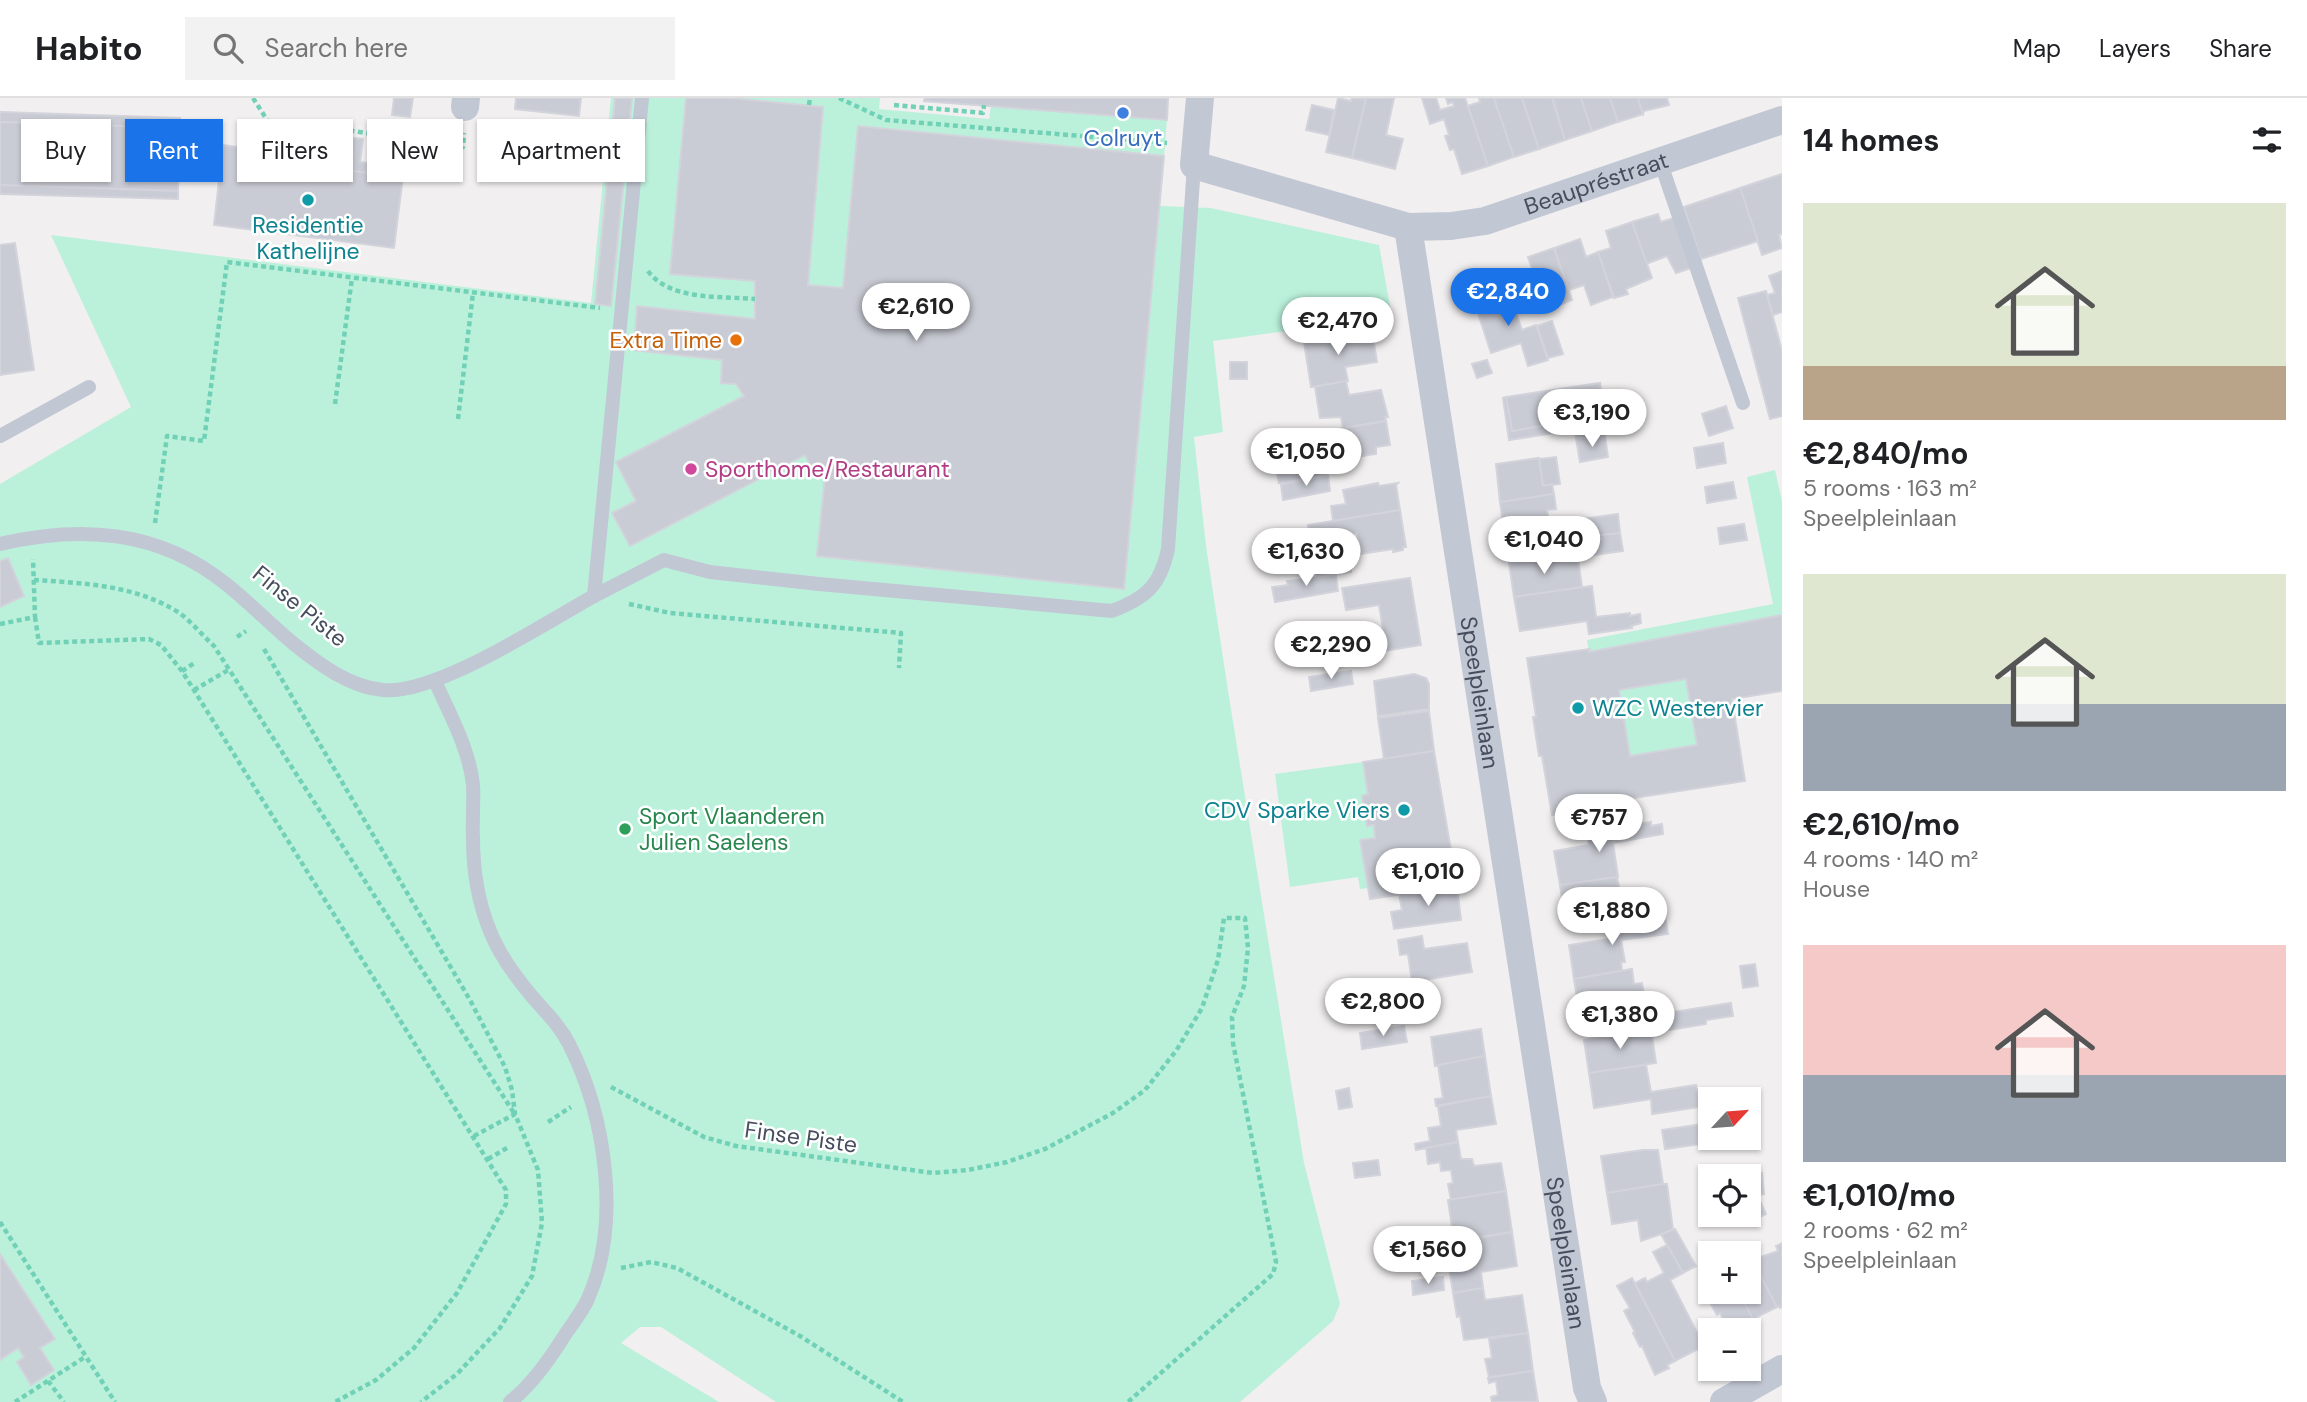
<!DOCTYPE html>
<meta charset="utf-8">
<style>
body{margin:0;font-family:"DM Sans",sans-serif;background:#f2f2f2;color:#202124;height:100vh;display:flex;flex-direction:column;font-size:26px;white-space:nowrap}
*{box-sizing:border-box;margin:0}
p{font-size:23px;color:#757577}
.icon{flex:none;width:38px;height:38px;fill:none;stroke:currentColor;stroke-width:2;stroke-linecap:round;stroke-linejoin:round}
.map{position:relative;flex:1;overflow:hidden}
.panel{display:flex;flex-direction:column;background:#fff;width:525px}
.panel>*{flex:none}
.hud{position:absolute;left:21px;top:21px;width:665px;height:63px;display:flex;gap:14px}
.needle{width:46px;rotate:64deg}
.tools{position:absolute;left:1698px;top:989px;display:grid;gap:14px}
.tools a{display:grid;place-items:center;width:63px;height:63px;border-radius:0px;background:#fff;box-shadow:0 2px 5px #0004;font-size:35px}
.price{position:absolute;translate:-50% -60px;padding:0 16px;border-radius:24px;background:#fff;color:#222;font-size:23px;line-height:46px;filter:drop-shadow(0 2px 4px #0008)}
.price::after{content:'';position:absolute;left:50%;top:42px;width:21px;height:16px;margin-left:-10px;background:inherit;clip-path:polygon(0 0,100% 0,50% 100%)}
.price.active{background:#1a73e8;color:#fff}
ul{padding:0;list-style:none}
li{display:grid;align-content:center;gap:14px;height:371px;padding:0 21px}
li span{display:grid;place-items:center;height:217px;border-radius:0px;color:#555}
li>.icon{margin-inline-start:auto}
span .icon{width:126px;height:126px;fill:#fffc;stroke-width:1}
li b{font-size:30px}
h2{display:flex;justify-content:space-between;align-items:center;height:84px;padding:0 21px;font-size:30px}
.tag{padding:0 24px;border-radius:0px;background:#fff;box-shadow:0 2px 5px #0004;font-size:24px;line-height:63px}
.tag.active{background:#1a73e8;color:#fff}
header{display:flex;align-items:center;gap:42px;box-sizing:border-box;height:98px;padding:0 35px;background:#fff;border-bottom:2px solid #e0e0e0}
header strong{font-size:33px}
nav{display:flex;gap:38px;margin-inline-start:auto;font-size:24px}
.search{width:490px;height:63px;background:#f2f2f2;display:flex;align-items:center;gap:18px;box-sizing:border-box;padding:0 24px;border-radius:0px;color:#757577;font-size:26px}
main{display:flex;flex:1;min-height:0}
.map>svg:first-child{display:block}
.green{fill:#bbf1db}
.building{fill:#caccd5;stroke:#d2d3db;stroke-width:2;fill-rule:evenodd}
.lines{fill:none;stroke-linecap:round;stroke-linejoin:round}
.path{stroke:#71d1b6;stroke-width:4.5;stroke-dasharray:5 3.5;stroke-linecap:butt}
.service{stroke:#c2c7d4;stroke-width:14}
.minor{stroke:#c2c7d4;stroke-width:28}
.shop-dot{fill:#3f7fe0;stroke:#fff;stroke-width:2.5}
.culture-dot{fill:#0f9aa8;stroke:#fff;stroke-width:2.5}
.food-dot{fill:#e8710a;stroke:#fff;stroke-width:2.5}
.hotel-dot{fill:#d1479c;stroke:#fff;stroke-width:2.5}
.leisure-dot{fill:#2e9e5b;stroke:#fff;stroke-width:2.5}
.labels{text-anchor:middle;stroke-width:5;stroke-linejoin:round;paint-order:stroke}
.shop-label{font-size:23px;fill:#366cbe;stroke:#fff}
.street-label{font-size:23px;fill:#464d5d;stroke:#fff}
.culture-label{font-size:23px;fill:#0d838f;stroke:#fff}
.food-label{font-size:23px;fill:#c56008;stroke:#fff;text-anchor:end}
.hotel-label{font-size:23px;fill:#b23c85;stroke:#fff;text-anchor:start}
.leisure-label{font-size:23px;fill:#27864d;stroke:#fff;text-anchor:start}
</style>
<header>
<strong>Habito</strong>
<div class="search"><svg class="icon" aria-label="search" viewBox="0 0 24 24"><circle cx="10" cy="10" r="6"/><path d="M15 15l6 6"/></svg>Search here</div>
<nav><a>Map</a><a>Layers</a><a>Share</a></nav>
</header>
<main>
<div class="map">
<svg width="1782" height="1304" viewBox="0 0 1782 1304">
<rect width="100%" height="100%" fill="#f1efef"/>
<g class="green">
<polygon points="611,0 880,0 879,11 989,21 991,8 1167,22 1160,108 1211,110 1379,147 1392,219 1213,243 1223,334 1194,339 1206,448 1229,599 1304,1065 1340,1206 1333,1223 1240,1304 776,1304 661,1229 640,1229 621,1245 719,1304 0,1304 0,386 131,309 51,137 591,205"/>
<polygon points="1775,372 1782,403 1782,517 1589,554 1587,542 1773,506 1747,379"/>
<polygon points="1686,581 1697,647 1630,658 1619,592"/>
<polygon points="1363,664 1368,696 1363,698 1367,728 1374,727 1375,740 1368,790 1360,791 1358,779 1290,789 1275,676"/>
</g>
<g class="building">
<polygon points="394,0 413,0 410,19 392,17"/>
<polygon points="516,0 581,0 579,18 515,11"/>
<polygon points="615,0 632,0 611,208 595,206"/>
<polygon points="686,0 732,0 823,9 808,187 843,190 858,28 1164,58 1124,491 817,458 825,378 815,377 805,357 630,448 612,415 636,403 616,364 744,298 736,286 721,285 722,262 634,252 637,208 755,221 755,183 670,176"/>
<polygon points="925,0 1168,0 1167,22 924,3"/>
<polygon points="1338,0 1351,3 1352,0 1366,1 1352,60 1326,54"/>
<polygon points="1366,0 1394,0 1386,37 1403,41 1395,71 1352,60"/>
<polygon points="1422,0 1436,0 1440,12 1454,8 1453,4 1448,6 1446,0 1465,0 1488,68 1462,76 1454,51 1450,52 1445,38 1449,37 1444,21 1430,26"/>
<polygon points="1479,0 1494,0 1514,59 1488,68 1468,8 1480,4"/>
<polygon points="1494,0 1522,0 1539,51 1514,59"/>
<polygon points="1522,0 1552,0 1565,42 1539,51"/>
<polygon points="1555,0 1581,0 1592,33 1565,42 1553,1"/>
<polygon points="1581,0 1610,0 1618,24 1592,33"/>
<polygon points="1610,0 1638,0 1643,16 1618,24"/>
<polygon points="1638,0 1667,0 1669,7 1644,13 1643,16"/>
<polygon points="1312,7 1334,12 1329,37 1306,32"/>
<polygon points="0,14 152,19 152,29 0,24"/>
<polygon points="152,19 180,20 178,93 0,87 0,24 152,29"/>
<polygon points="343,39 363,41 360,64 377,66 376,76 250,60 251,51 340,62"/>
<polygon points="223,47 251,51 250,60 376,76 377,66 404,70 394,150 214,127"/>
<polygon points="1782,76 1782,136 1779,137 1782,150 1762,157 1740,90"/>
<polygon points="0,87 178,93 178,101 0,96"/>
<polygon points="1740,90 1758,143 1701,161 1684,109"/>
<polygon points="1658,116 1661,124 1674,120 1691,170 1676,175 1667,158 1646,166 1632,124"/>
<polygon points="1632,124 1652,180 1626,191 1628,196 1614,200 1598,154 1611,150 1606,133"/>
<polygon points="1580,141 1586,159 1598,154 1613,199 1591,207 1584,187 1569,192 1554,150"/>
<polygon points="15,145 34,272 0,277 0,147"/>
<polygon points="1554,150 1572,202 1547,212 1528,159"/>
<polygon points="1782,173 1782,214 1773,217 1767,197 1775,195 1769,178"/>
<polygon points="1508,192 1522,232 1536,227 1548,262 1528,268 1521,245 1491,255 1474,203"/>
<polygon points="1766,193 1782,253 1782,318 1770,321 1738,200"/>
<polygon points="1552,223 1563,256 1548,260 1537,228"/>
<polygon points="1372,233 1377,264 1345,269 1348,283 1311,289 1304,244"/>
<polygon points="1487,262 1492,275 1477,280 1472,266"/>
<rect x="1230" y="264" width="17" height="17"/>
<polygon points="1346,283 1349,297 1381,292 1388,319 1385,319 1386,323 1343,330 1341,319 1320,320 1315,289"/>
<polygon points="1600,285 1606,328 1603,328 1605,339 1576,340 1573,323 1512,333 1506,299"/>
<polygon points="1506,299 1512,333 1573,323 1574,332 1509,342 1503,300"/>
<polygon points="1726,308 1733,330 1709,338 1702,316"/>
<polygon points="1386,323 1390,347 1376,349 1376,356 1324,364 1326,378 1279,385 1276,371 1324,363 1319,334"/>
<polygon points="1605,339 1608,359 1580,364 1576,340"/>
<polygon points="1723,345 1726,365 1697,370 1694,350"/>
<polygon points="1556,359 1560,386 1543,388 1539,361"/>
<polygon points="1539,360 1543,388 1552,386 1554,396 1500,404 1496,366"/>
<polygon points="1328,377 1330,393 1283,402 1281,387"/>
<polygon points="1733,384 1736,400 1707,405 1705,389"/>
<polygon points="1378,385 1379,388 1398,385 1396,387 1400,412 1333,423 1331,408 1346,406 1343,392"/>
<polygon points="1554,396 1556,411 1547,412 1550,432 1505,439 1500,404"/>
<polygon points="1400,412 1406,449 1403,449 1403,452 1393,454 1393,451 1360,456 1357,435 1310,441 1308,427"/>
<polygon points="1618,416 1620,435 1585,439 1582,421"/>
<polygon points="1744,426 1747,442 1720,446 1718,430"/>
<polygon points="1620,435 1623,453 1587,458 1585,439"/>
<polygon points="1561,457 1562,464 1578,461 1582,489 1514,499 1509,465"/>
<polygon points="1349,458 1351,474 1317,479 1315,464"/>
<polygon points="8,460 24,498 0,509 0,463"/>
<polygon points="1336,477 1338,493 1275,504 1272,489 1288,487 1287,483"/>
<polygon points="1410,480 1421,547 1365,556 1361,535 1383,531 1379,507 1346,512 1342,490"/>
<polygon points="1592,488 1596,519 1630,515 1630,518 1640,516 1641,525 1631,528 1632,530 1589,536 1587,523 1520,533 1514,499"/>
<path d="M1782 517V593L1732 601 1745 683 1614 703V707L1552 717 1542 658H1539L1533 619H1536L1527 560 1590 551 1589 554ZM1686 581 1697 647 1630 658 1619 592Z"/>
<polygon points="1351,573 1353,586 1311,593 1309,579"/>
<polygon points="1414,576 1426,580 1429,586 1429,611 1378,618 1374,583"/>
<polygon points="1429,613 1434,653 1384,661 1378,620"/>
<polygon points="1434,653 1457,788 1370,801 1360,742 1375,740 1374,727 1367,728 1362,698 1368,696 1363,664"/>
<polygon points="1651,724 1651,728 1662,726 1663,736 1613,745 1618,779 1560,787 1554,753 1589,747 1587,734"/>
<polygon points="1617,779 1623,810 1663,803 1665,818 1606,827 1604,814 1565,820 1560,787"/>
<polygon points="1457,788 1461,822 1394,831 1391,814 1402,812 1399,796"/>
<polygon points="1665,818 1668,836 1621,842 1625,864 1621,864 1622,873 1574,881 1569,847 1609,841 1606,827"/>
<polygon points="1422,838 1424,851 1467,845 1472,874 1412,884 1408,856 1400,857 1398,842"/>
<polygon points="1755,866 1758,888 1743,890 1740,868"/>
<polygon points="1632,871 1634,886 1642,885 1648,917 1592,926 1590,911 1579,912 1574,881"/>
<polygon points="1731,905 1733,918 1706,922 1706,926 1657,934 1654,917"/>
<polygon points="1404,928 1407,944 1362,951 1360,935"/>
<polygon points="1481,931 1485,958 1435,968 1431,939"/>
<polygon points="1651,931 1656,965 1589,975 1584,942"/>
<polygon points="1485,958 1491,998 1436,1008 1435,1001 1443,1000 1438,967"/>
<polygon points="1646,967 1651,994 1696,987 1700,1009 1652,1016 1651,1001 1594,1010 1589,975"/>
<polygon points="1349,990 1352,1009 1339,1011 1336,993"/>
<polygon points="1491,998 1496,1026 1456,1032 1458,1044 1416,1052 1415,1046 1430,1043 1428,1030 1441,1028 1438,1008"/>
<polygon points="1709,1025 1711,1040 1700,1041 1701,1046 1665,1051 1662,1032"/>
<polygon points="1458,1044 1461,1061 1472,1061 1474,1068 1501,1065 1506,1093 1451,1102 1448,1086 1453,1085 1451,1072 1441,1073 1440,1064 1428,1066 1426,1050"/>
<polygon points="1643,1052 1658,1052 1663,1086 1607,1095 1601,1058"/>
<polygon points="1378,1062 1380,1077 1355,1080 1353,1065"/>
<polygon points="1762,1075 1764,1096 1756,1098 1750,1077"/>
<polygon points="1663,1086 1667,1086 1673,1132 1641,1143 1638,1122 1612,1126 1607,1095"/>
<polygon points="1506,1093 1512,1134 1454,1143 1448,1102"/>
<polygon points="1759,1101 1766,1116 1751,1123 1748,1116 1748,1106"/>
<polygon points="1675,1131 1696,1168 1683,1175 1661,1136"/>
<polygon points="1512,1134 1517,1168 1481,1174 1483,1190 1453,1195 1449,1168 1473,1164 1476,1166 1472,1141"/>
<polygon points="1782,1145 1782,1209 1780,1210 1779,1208 1777,1209 1752,1162 1778,1153 1776,1148"/>
<polygon points="1667,1147 1683,1175 1670,1182 1704,1248 1675,1263 1635,1185 1645,1180 1647,1184 1664,1175 1653,1154"/>
<polygon points="0,1156 55,1241 40,1250 54,1272 31,1287 17,1264 24,1259 18,1250 0,1262"/>
<polygon points="1752,1162 1777,1209 1753,1221 1738,1194 1748,1194 1748,1165"/>
<polygon points="1443,1179 1444,1192 1413,1197 1412,1183"/>
<polygon points="1632,1180 1675,1263 1667,1267 1669,1270 1655,1277 1642,1248 1640,1249 1633,1235 1635,1234 1624,1213 1630,1210 1617,1188"/>
<polygon points="1483,1190 1485,1202 1522,1197 1528,1235 1464,1242 1460,1218 1457,1219 1453,1195"/>
<polygon points="1715,1194 1738,1194 1753,1221 1729,1232 1720,1215 1717,1217 1708,1201 1711,1200 1709,1196"/>
<polygon points="1528,1235 1533,1273 1489,1279 1485,1261 1492,1260 1489,1241"/>
<polygon points="1533,1273 1538,1304 1492,1304 1491,1299 1498,1297 1496,1283 1489,1285 1488,1280"/>
</g>
<g class="lines">
<g class="path">
<polyline points="253,0 269,25 339,31 463,49 464,35"/>
<polyline points="839,0 886,22 1167,45"/>
<polyline points="809,7 810,0"/>
<polyline points="894,7 983,15 984,7"/>
<path d="M648 173C670 203 721 198 755 201"/>
<polyline points="335,306 352,180"/>
<polyline points="458,321 473,195"/>
<polyline points="155,425 167,338 204,343 227,164 600,210"/>
<path d="M34 482C82 485 135 487 178 514 191 523 202 537 214 548L514 1015"/>
<polyline points="629,506 670,515 901,535 899,570"/>
<polyline points="35,519 39,545 149,541 161,547 182,573 506,1092 506,1106 457,1195 414,1250 376,1282 335,1304"/>
<polyline points="0,526 35,519 33,461"/>
<polyline points="237,539 246,533"/>
<polyline points="264,551 470,902 505,969 512,992 515,1016 538,1072 542,1125 532,1178 500,1230 457,1276 421,1304"/>
<polyline points="182,573 196,564"/>
<polyline points="194,592 230,571"/>
<polyline points="611,989 704,1039 736,1048 933,1075 968,1072 1007,1064 1045,1051 1113,1015 1145,992 1176,953 1202,910 1218,862 1224,820 1245,820 1248,850 1244,888 1232,919 1233,945 1276,1164 1273,1176 1128,1304"/>
<polyline points="548,1024 571,1009"/>
<polyline points="474,1038 515,1016"/>
<polyline points="488,1061 507,1050"/>
<polyline points="0,1124 115,1304"/>
<polyline points="621,1170 651,1164 677,1170 800,1238 903,1304"/>
<polyline points="48,1283 64,1304"/>
<polyline points="15,1304 85,1259"/>
</g>
<g class="service">
<polyline points="1660,63 1743,305"/>
<polyline points="0,338 89,289"/>
<path d="M0 446C81 427 159 432 226 486 250 505 271 527 294 546 319 566 349 589 383 592 436 597 545 525 594 498L642 0"/>
<path d="M594 498 664 462 710 474 819 486 1112 513C1146 500 1160 488 1168 451L1194 67"/>
<path d="M435 583C450 617 469 650 473 687 474 704 472 723 473 740 473 771 478 804 490 833 499 856 515 878 530 896 544 913 559 926 569 946 606 1019 622 1127 587 1203 580 1217 569 1230 561 1243 547 1265 530 1288 510 1304"/>
</g>
<g class="minor">
<path id="s1" d="M1200 0 1194 67 1408 129 1451 128 1485 123 1782 22"/>
<polyline points="465,9 466,0"/>
<path id="s2" d="M1408 129 1587 1290 1593 1304"/>
<polyline points="1724,1304 1782,1271"/>
</g>
</g>
<circle class="shop-dot" cx="1123" cy="15" r="7"/>
<g class="culture-dot">
<circle cx="308" cy="102" r="7"/>
<circle cx="1578" cy="610" r="7"/>
<circle cx="1404" cy="712" r="7"/>
</g>
<circle class="food-dot" cx="736" cy="242" r="7"/>
<circle class="hotel-dot" cx="691" cy="371" r="7"/>
<circle class="leisure-dot" cx="625" cy="731" r="7"/>
<g class="labels">
<g class="shop-label">
<text x="1123" y="48">Colruyt</text>
</g>
<g class="street-label">
<text dy="8" stroke="none"><textPath href="#s1" startOffset="485">Beaupréstraat</textPath></text>
<text transform="translate(300 508) rotate(39)" y="8">Finse Piste</text>
<text dy="8" stroke="none"><textPath href="#s2" startOffset="471">Speelpleinlaan</textPath></text>
<text transform="translate(801 1039) rotate(8)" y="8">Finse Piste</text>
<text dy="8" stroke="none"><textPath href="#s2" startOffset="1038">Speelpleinlaan</textPath></text>
</g>
<g class="culture-label">
<text x="308" y="135">Residentie<tspan x="308" dy="26">Kathelijne</tspan></text>
<text x="1592" y="618" text-anchor="start">WZC Westervier</text>
<text x="1390" y="720" text-anchor="end">CDV Sparke Viers</text>
</g>
<g class="food-label">
<text x="722" y="250">Extra Time</text>
</g>
<g class="hotel-label">
<text x="705" y="379">Sporthome/Restaurant</text>
</g>
<g class="leisure-label">
<text x="639" y="726">Sport Vlaanderen<tspan x="639" dy="26">Julien Saelens</tspan></text>
</g>
</g>
</svg>
<div class="tools">
<a><svg class="needle" viewBox="-14 -14 28 28"><path d="M0-13l5 13h-10z" fill="#e53935"/><path d="M0 13l5-13h-10z" fill="#757577"/></svg></a>
<a><svg class="icon" aria-label="locate" viewBox="0 0 24 24"><circle cx="12" cy="12" r="6"/><path d="M12 2v4M12 18v4M2 12h4M18 12h4"/></svg></a>
<a>+</a>
<a>−</a>
</div>
<b class="price active" style="left:1508px;top:230px">€2,840</b>
<b class="price" style="left:916px;top:245px">€2,610</b>
<b class="price" style="left:1338px;top:259px">€2,470</b>
<b class="price" style="left:1592px;top:351px">€3,190</b>
<b class="price" style="left:1306px;top:390px">€1,050</b>
<b class="price" style="left:1544px;top:478px">€1,040</b>
<b class="price" style="left:1306px;top:490px">€1,630</b>
<b class="price" style="left:1331px;top:583px">€2,290</b>
<b class="price" style="left:1599px;top:756px">€757</b>
<b class="price" style="left:1428px;top:810px">€1,010</b>
<b class="price" style="left:1612px;top:849px">€1,880</b>
<b class="price" style="left:1383px;top:940px">€2,800</b>
<b class="price" style="left:1620px;top:953px">€1,380</b>
<b class="price" style="left:1428px;top:1188px">€1,560</b>
<div class="hud">
<a class="tag">Buy</a>
<a class="tag active">Rent</a>
<a class="tag">Filters</a>
<a class="tag">New</a>
<a class="tag">Apartment</a>
</div>
</div>
<section class="panel">
<h2>14 homes<svg class="icon" aria-label="filters" viewBox="0 0 24 24"><path d="M4 7h16M4 17h16"/><circle cx="9" cy="7" r="2"/><circle cx="15" cy="17" r="2"/></svg></h2>
<ul>
<li><span style="background:linear-gradient(#dfe7d0 75%,#b9a48a 0)"><svg class="icon" aria-label="home" viewBox="0 0 24 24"><path d="M3 11l9-7 9 7M6 9v11h12V9"/></svg></span><div><b>€2,840/mo</b><p>5 rooms · 163 m²</p><p>Speelpleinlaan</p></div></li>
<li><span style="background:linear-gradient(#dfe7d0 60%,#9aa5b1 0)"><svg class="icon" aria-label="home" viewBox="0 0 24 24"><path d="M3 11l9-7 9 7M6 9v11h12V9"/></svg></span><div><b>€2,610/mo</b><p>4 rooms · 140 m²</p><p>House</p></div></li>
<li><span style="background:linear-gradient(#f6c9c9 60%,#9aa5b1 0)"><svg class="icon" aria-label="home" viewBox="0 0 24 24"><path d="M3 11l9-7 9 7M6 9v11h12V9"/></svg></span><div><b>€1,010/mo</b><p>2 rooms · 62 m²</p><p>Speelpleinlaan</p></div></li>
</ul>
</section>
</main>
